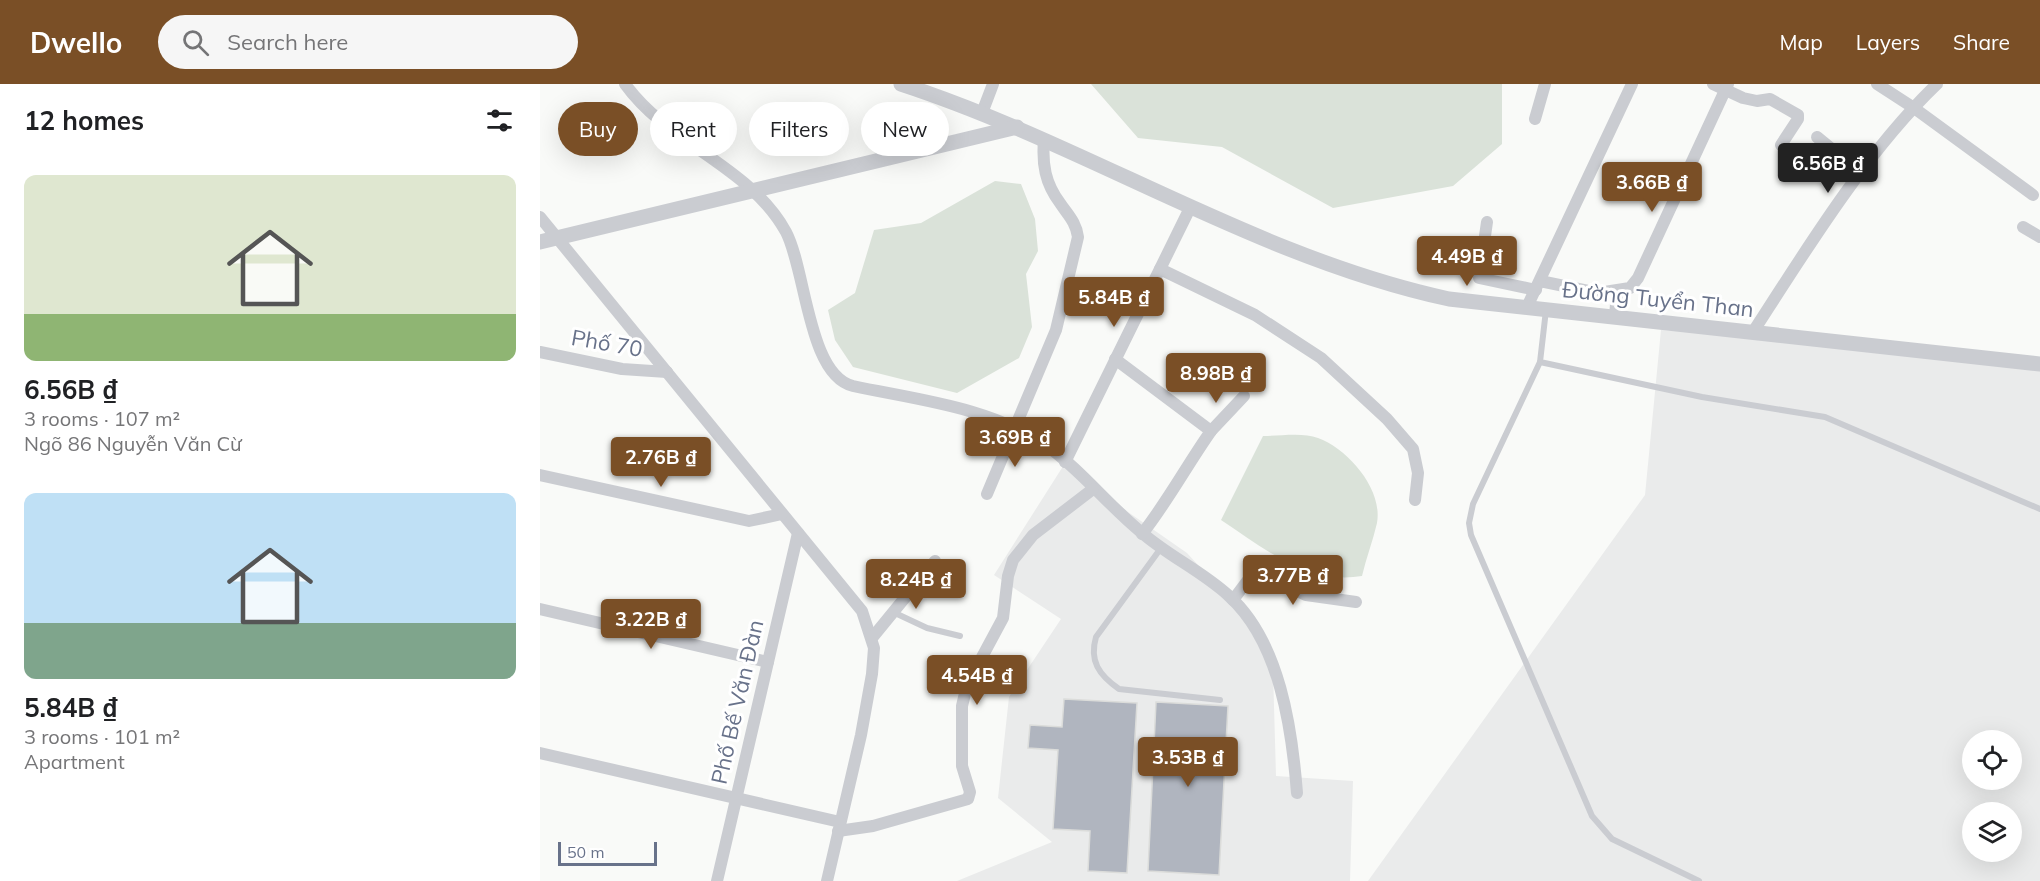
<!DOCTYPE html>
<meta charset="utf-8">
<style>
body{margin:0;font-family:Mulish,sans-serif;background:#f6f6f6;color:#202124;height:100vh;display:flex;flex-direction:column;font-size:22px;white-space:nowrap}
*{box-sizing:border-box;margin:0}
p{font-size:20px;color:#757577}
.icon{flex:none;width:33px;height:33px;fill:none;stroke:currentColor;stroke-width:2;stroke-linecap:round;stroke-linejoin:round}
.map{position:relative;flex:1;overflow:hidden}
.side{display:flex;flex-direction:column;background:#fff;width:540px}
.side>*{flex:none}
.top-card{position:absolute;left:18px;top:18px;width:570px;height:54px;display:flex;gap:12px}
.controls{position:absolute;left:1422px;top:646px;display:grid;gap:12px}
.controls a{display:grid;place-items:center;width:60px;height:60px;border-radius:50%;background:#fff;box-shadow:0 6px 24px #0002;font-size:30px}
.scale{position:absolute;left:18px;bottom:15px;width:99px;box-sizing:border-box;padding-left:6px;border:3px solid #68728a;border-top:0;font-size:16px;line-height:21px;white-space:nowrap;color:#68728a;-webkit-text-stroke:4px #fff;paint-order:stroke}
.price{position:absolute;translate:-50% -51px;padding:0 14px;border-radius:6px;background:#7a4f26;color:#fff;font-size:20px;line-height:39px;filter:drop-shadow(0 2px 3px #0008)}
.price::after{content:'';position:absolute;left:50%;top:36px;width:18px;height:14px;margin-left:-9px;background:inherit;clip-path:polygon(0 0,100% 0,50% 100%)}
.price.selected{background:#222;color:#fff}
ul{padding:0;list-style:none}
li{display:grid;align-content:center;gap:12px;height:318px;padding:0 24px}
li span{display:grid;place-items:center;height:186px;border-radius:12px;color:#555}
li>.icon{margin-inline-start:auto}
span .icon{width:108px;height:108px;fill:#fffc;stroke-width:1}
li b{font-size:26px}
h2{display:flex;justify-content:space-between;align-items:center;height:72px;padding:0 24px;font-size:26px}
.chip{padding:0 21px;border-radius:27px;background:#fff;box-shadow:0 6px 24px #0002;font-size:21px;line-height:54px}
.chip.selected{background:#7a4f26;color:#fff}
header{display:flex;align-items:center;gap:36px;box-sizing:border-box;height:84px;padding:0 30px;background:#7a4f26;color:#fff}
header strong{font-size:28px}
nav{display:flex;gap:33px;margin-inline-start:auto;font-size:21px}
.search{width:420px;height:54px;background:#f6f6f6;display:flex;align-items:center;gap:15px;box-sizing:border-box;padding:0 21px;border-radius:33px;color:#757577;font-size:22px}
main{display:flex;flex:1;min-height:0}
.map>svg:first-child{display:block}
.built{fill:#eaebeb;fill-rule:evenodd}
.green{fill:#dae2d9}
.building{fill:#b0b5bf;stroke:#dbdcda;stroke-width:1.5}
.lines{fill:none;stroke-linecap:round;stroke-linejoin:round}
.service{stroke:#caccd1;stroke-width:6}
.minor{stroke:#caccd1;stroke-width:12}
.tertiary{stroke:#caccd1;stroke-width:15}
.labels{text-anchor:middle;stroke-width:6;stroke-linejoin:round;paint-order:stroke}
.street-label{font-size:22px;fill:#68728a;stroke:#fff}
</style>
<header>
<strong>Dwello</strong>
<div class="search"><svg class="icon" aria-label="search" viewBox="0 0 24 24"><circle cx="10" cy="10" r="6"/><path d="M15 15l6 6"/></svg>Search here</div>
<nav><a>Map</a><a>Layers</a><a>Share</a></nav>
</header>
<main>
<section class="side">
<h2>12 homes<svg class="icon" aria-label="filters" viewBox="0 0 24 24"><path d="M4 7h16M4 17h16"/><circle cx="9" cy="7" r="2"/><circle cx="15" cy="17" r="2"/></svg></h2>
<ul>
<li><span style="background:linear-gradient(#dfe7d0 75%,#8fb573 0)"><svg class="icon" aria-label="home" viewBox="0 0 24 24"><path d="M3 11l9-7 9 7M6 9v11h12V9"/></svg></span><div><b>6.56B ₫</b><p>3 rooms · 107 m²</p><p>Ngõ 86 Nguyễn Văn Cừ</p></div></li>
<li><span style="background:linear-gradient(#bfe0f5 70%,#7fa58c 0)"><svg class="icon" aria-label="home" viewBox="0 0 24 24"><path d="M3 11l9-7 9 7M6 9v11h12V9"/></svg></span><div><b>5.84B ₫</b><p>3 rooms · 101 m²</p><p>Apartment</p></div></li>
</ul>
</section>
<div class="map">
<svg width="1500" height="797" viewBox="0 0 1500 797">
<rect width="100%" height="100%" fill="#f9faf8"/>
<g class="built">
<path d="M1121 246 1213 252 1500 285V797H828L1105 411ZM1432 657H1472V696H1432ZM1432 729H1472V768H1432Z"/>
<polygon points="527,376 588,428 647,469 698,525 733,587 736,692 813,697 810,797 417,797 512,758 458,714 469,613 521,535 454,491"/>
</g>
<g class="green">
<polygon points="551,0 962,0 962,60 913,102 793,124 682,63 598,54"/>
<polygon points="455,97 481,100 495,135 498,167 486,190 492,243 479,274 417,309 313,283 295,256 288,226 315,209 334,146 381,139"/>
<path d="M723 352C739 352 763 348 778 354 808 365 843 405 837 439 833 457 826 474 822 492 767 501 725 465 681 436Z"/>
</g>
<g class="building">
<polygon points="524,615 597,619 587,789 548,787 550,747 513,745 518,666 488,664 490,641 522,643"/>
<polygon points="616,618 688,622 679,791 608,787"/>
</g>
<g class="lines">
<g class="service">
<polyline points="1006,226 1000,278 1162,313 1285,333 1500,425"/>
<polyline points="1000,278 933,420 929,439 931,451 1052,732 1072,755 1159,797"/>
<path d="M621 464 556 553C549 577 559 591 579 605L680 616"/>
<polyline points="355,529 387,544 420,552"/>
</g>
<g class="minor">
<path d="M85 0C129 61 210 82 246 148 266 186 268 291 313 302 379 316 450 323 507 362 540 385 569 422 601 448 628 472 662 487 689 512 740 558 752 645 757 709"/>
<polyline points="1173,0 1203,14 1217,17 1230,15 1258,31 1258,35 1241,61"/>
<polyline points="1337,0 1374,24 1493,111"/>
<polyline points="442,29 453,0"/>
<polyline points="995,35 1005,0"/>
<polyline points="1277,53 1322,90"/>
<polyline points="0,133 322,527 334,564 332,590 321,651 287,797"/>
<polyline points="947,138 939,194 996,206"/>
<polyline points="1483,143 1500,153"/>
<polyline points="620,185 715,231 781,274 847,335 873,365 878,389 875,416"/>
<polyline points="1000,197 1058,209 1090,204 1098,194 1188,0"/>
<polyline points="987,223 1092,0"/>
<polyline points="1075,233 1077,207"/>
<path d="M1213 248C1266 166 1326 68 1397 0"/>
<polyline points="0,268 82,285 127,288"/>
<path d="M575 275 671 347C647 381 628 417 602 450"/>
<polyline points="671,347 704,312"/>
<polyline points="525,378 650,124"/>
<polyline points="0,391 209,437 242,430"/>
<path d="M447 410 516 246 538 153C536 138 528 131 520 119 505 99 502 80 504 56"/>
<polyline points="693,516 708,496 719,489 766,511 816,518"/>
<polyline points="0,525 228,578"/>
<polyline points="332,554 395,477"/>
<polyline points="0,669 300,738"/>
<polyline points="298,747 333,742 428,715 430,708 422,682 422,622 427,601 463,534 468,492 473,476 493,451 553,405"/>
<polyline points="177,797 258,449"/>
</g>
<g class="tertiary">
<path d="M361 0C548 61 715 173 909 215L1500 280"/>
<polyline points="0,158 477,43"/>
</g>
</g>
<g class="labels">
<g class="street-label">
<text transform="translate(1118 215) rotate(6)" y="8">Đường Tuyển Than</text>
<text transform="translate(67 259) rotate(10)" y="8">Phố 70</text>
<text transform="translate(197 618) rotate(-77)" y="8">Phố Bế Văn Đàn</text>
</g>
</g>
</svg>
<div class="controls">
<a><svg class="icon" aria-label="locate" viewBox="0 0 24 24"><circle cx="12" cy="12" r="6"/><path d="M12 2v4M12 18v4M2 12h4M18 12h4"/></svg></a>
<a><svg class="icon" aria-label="layers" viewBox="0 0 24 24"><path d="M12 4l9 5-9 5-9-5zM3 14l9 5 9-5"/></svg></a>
</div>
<div class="scale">50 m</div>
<b class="price selected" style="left:1288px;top:110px">6.56B ₫</b>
<b class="price" style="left:1112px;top:129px">3.66B ₫</b>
<b class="price" style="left:927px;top:203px">4.49B ₫</b>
<b class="price" style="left:574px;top:244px">5.84B ₫</b>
<b class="price" style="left:676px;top:320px">8.98B ₫</b>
<b class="price" style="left:475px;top:384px">3.69B ₫</b>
<b class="price" style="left:121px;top:404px">2.76B ₫</b>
<b class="price" style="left:753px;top:522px">3.77B ₫</b>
<b class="price" style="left:376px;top:526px">8.24B ₫</b>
<b class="price" style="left:111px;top:566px">3.22B ₫</b>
<b class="price" style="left:437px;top:622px">4.54B ₫</b>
<b class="price" style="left:648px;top:704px">3.53B ₫</b>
<div class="top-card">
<a class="chip selected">Buy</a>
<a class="chip">Rent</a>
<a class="chip">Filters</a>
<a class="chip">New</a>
</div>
</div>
</main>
